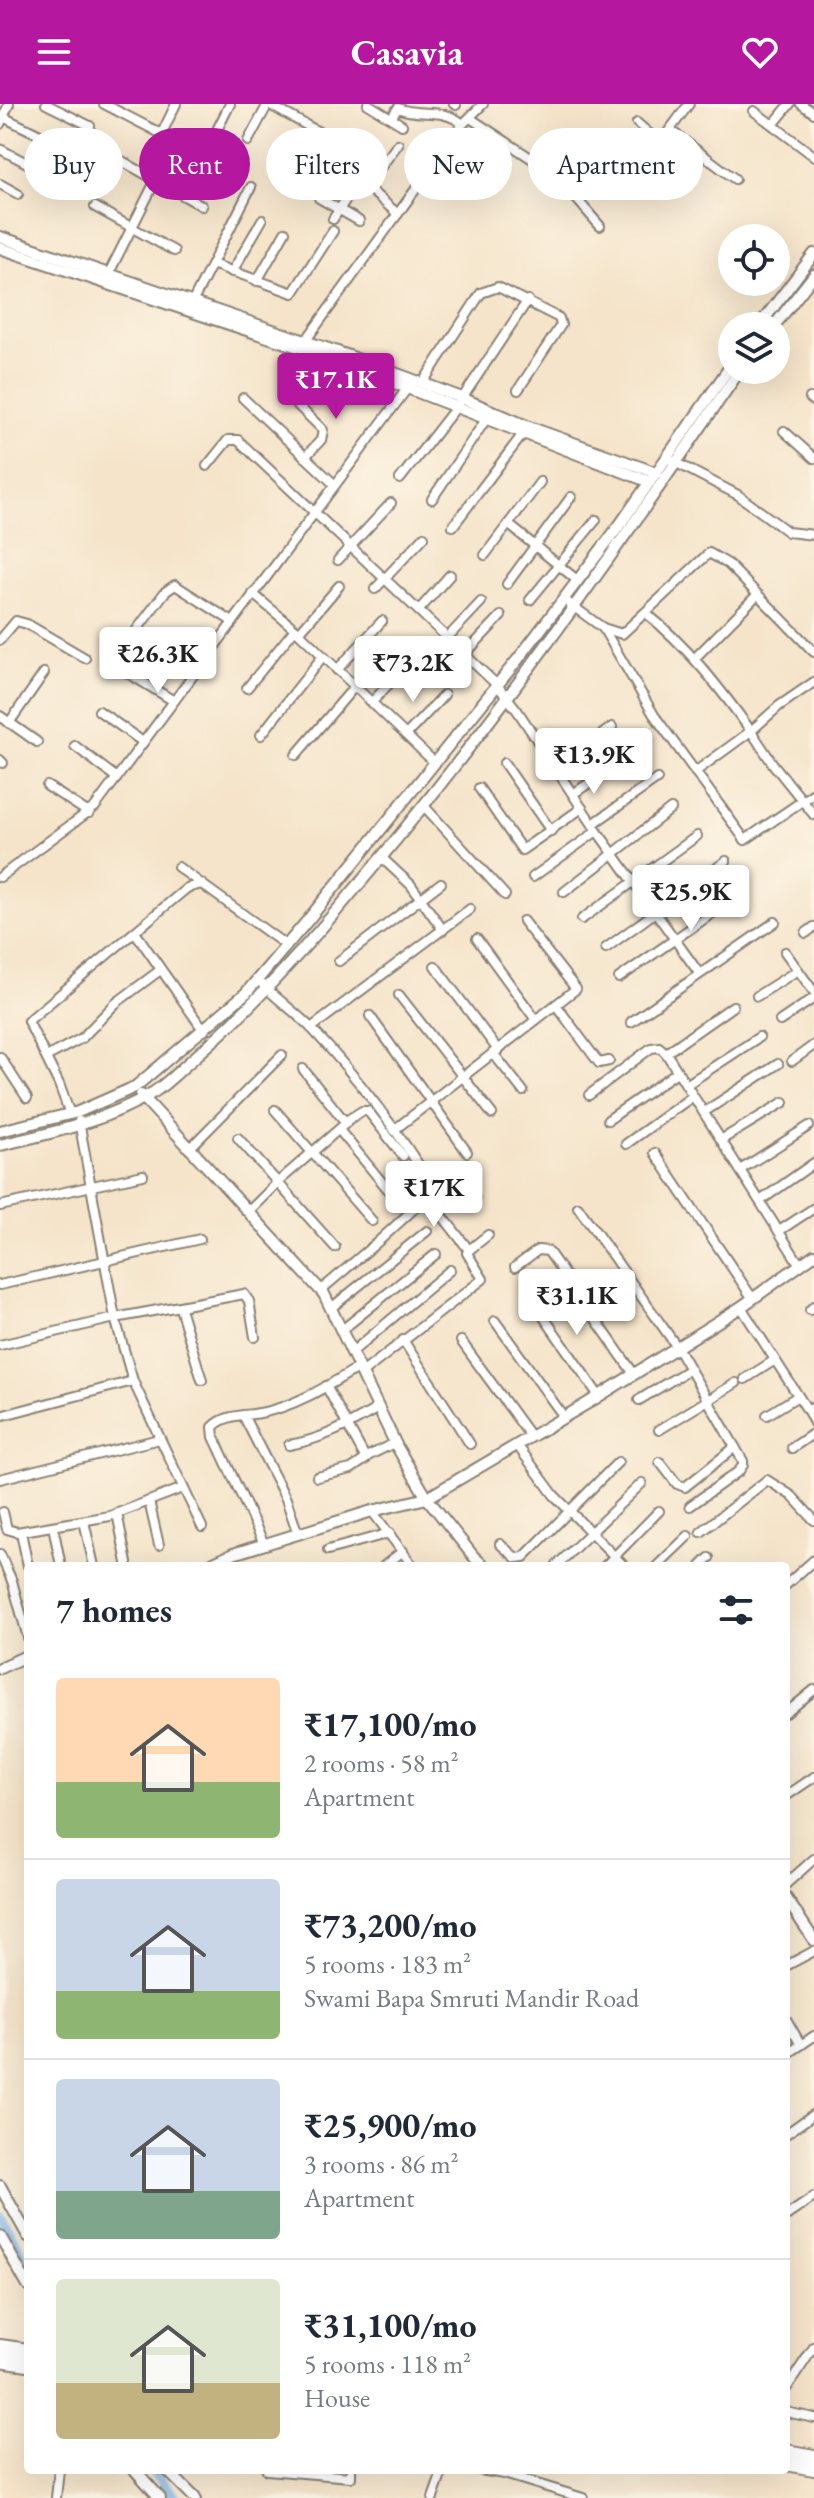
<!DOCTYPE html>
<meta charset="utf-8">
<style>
body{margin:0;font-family:"EB Garamond",serif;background:#f6f6f7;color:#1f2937;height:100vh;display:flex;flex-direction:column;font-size:30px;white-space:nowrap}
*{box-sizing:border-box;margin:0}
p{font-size:26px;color:#747a83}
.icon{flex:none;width:44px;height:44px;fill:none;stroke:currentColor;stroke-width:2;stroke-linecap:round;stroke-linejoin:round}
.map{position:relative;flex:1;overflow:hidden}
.sheet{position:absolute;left:24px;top:1458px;width:766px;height:912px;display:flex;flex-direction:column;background:#fff;border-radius:8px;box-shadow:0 8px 32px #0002}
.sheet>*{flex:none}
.guide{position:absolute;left:24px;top:24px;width:766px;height:72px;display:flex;gap:16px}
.buttons{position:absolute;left:718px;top:120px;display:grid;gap:16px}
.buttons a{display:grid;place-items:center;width:72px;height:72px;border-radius:50%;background:#fff;box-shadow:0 8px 32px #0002;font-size:40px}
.price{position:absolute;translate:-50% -68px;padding:0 18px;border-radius:8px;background:#fff;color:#222;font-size:26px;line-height:52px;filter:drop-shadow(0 2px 4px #0008)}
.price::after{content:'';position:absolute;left:50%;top:48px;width:24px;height:18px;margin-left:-12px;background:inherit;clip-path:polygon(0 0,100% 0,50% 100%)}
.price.active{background:#b5179e;color:#fff}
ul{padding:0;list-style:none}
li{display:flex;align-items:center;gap:24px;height:200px;padding:0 32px}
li+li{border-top:2px solid #e0e1e3}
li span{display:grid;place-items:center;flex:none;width:224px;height:160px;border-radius:8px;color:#555}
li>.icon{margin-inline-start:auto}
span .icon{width:96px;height:96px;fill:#fffc;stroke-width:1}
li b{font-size:34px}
h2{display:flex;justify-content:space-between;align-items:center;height:96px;padding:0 32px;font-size:34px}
.tag{padding:0 28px;border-radius:36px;background:#fff;box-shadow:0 8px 32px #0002;font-size:28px;line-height:72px}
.tag.active{background:#b5179e;color:#fff}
header{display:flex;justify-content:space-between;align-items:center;height:104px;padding:0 32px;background:#b5179e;color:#fff;font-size:36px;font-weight:700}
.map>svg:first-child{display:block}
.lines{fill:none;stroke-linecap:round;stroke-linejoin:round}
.canal{stroke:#7db3eb;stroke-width:10}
.minor-casing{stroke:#888073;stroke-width:12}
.tertiary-casing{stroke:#888073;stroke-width:14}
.primary-casing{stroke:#888073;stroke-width:18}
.minor{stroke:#fff;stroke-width:8}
.tertiary{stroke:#fff;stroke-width:10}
.primary{stroke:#fff;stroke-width:14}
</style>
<header><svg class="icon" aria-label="menu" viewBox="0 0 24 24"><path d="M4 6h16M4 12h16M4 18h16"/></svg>Casavia<svg class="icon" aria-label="heart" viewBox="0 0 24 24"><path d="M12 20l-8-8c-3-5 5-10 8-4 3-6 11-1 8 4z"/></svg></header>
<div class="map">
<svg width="814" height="2394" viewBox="0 0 814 2394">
<rect width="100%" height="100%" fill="#fcf5e5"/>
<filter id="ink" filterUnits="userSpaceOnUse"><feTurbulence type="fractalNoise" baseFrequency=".0125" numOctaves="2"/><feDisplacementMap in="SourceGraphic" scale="16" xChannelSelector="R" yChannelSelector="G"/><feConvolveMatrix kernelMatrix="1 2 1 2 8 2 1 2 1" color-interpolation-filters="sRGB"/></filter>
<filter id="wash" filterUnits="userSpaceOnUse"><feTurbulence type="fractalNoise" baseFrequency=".006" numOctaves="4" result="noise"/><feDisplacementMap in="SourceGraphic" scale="32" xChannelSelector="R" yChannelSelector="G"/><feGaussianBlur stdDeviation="1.8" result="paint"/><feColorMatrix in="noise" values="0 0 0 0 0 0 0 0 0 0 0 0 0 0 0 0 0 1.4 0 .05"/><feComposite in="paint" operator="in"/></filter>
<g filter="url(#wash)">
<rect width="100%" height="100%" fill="#f5e4ca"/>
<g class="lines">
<g class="canal">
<polyline points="0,2111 28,2162"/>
<polyline points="151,2366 176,2394"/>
</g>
</g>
</g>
<g filter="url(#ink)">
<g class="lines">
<defs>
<g id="minor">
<polyline points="46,0 90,22"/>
<polyline points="104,0 214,57"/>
<polyline points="368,0 402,21"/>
<polyline points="454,0 456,1"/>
<polyline points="801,0 814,9"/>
<polyline points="754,7 814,52"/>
<polyline points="3,13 73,47"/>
<path d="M391 14 398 4C421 14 440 2 463 20"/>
<polyline points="470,14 555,70 600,122"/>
<polyline points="637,19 660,39 689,0"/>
<polyline points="0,20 9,0"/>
<polyline points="773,21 790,0"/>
<polyline points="670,26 735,75"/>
<polyline points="161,31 176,0"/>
<polyline points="248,37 268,0 355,48"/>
<polyline points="0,45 65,79"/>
<polyline points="204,52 230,0"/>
<polyline points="122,57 202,102"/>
<polyline points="344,73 356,80"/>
<polyline points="0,80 18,90"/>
<polyline points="366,83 398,40"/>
<polyline points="319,94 359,117"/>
<polyline points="95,103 174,147"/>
<polyline points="333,115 356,80 369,85 398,110"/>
<polyline points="212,160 293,189 333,127"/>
<polyline points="232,168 262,116"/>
<polyline points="109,169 175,38"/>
<polyline points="257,177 285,128"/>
<polyline points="193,197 251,83"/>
<polyline points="304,239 463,20 483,0"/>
<polyline points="422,280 481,189 498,183 559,214 561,221 518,286"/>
<polyline points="285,289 323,326 321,336 305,353"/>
<polyline points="243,294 334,380"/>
<polyline points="810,294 814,298"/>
<polyline points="784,327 814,354"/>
<polyline points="667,354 738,391 788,428 814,431"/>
<polyline points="207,362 228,336 238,336 497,581 517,606 597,727 699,869"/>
<polyline points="400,375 457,302 528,196"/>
<polyline points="432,395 487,314"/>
<polyline points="508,420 577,476"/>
<polyline points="453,422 523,330"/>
<polyline points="485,451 540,378"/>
<polyline points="338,456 391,399"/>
<polyline points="507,480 571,393"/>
<polyline points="375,485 424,433"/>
<polyline points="253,490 295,525 435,659"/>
<polyline points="563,495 603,524 622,530 709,449 728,460 814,548"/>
<polyline points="530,496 596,416"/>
<polyline points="419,506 450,471"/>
<path d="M646 509C688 543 719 583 751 627L779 602 814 578"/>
<polyline points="603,524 654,611 745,736 814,689"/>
<polyline points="136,527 165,488 175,481 233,518"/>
<polyline points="299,529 339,482"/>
<polyline points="448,533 481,498"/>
<polyline points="0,536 16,517 27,520 85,554"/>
<polyline points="465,550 501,512"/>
<polyline points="695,554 757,491"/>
<polyline points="118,563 174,597"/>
<polyline points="337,566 382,517"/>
<polyline points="247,584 295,525"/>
<polyline points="372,598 417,550"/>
<polyline points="99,607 143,638"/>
<polyline points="0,612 37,638"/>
<polyline points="9,619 44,569"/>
<polyline points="261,631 323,552"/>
<polyline points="406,631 444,591"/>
<polyline points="75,642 117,674"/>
<polyline points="296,651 355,582"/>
<polyline points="0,656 3,659"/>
<polyline points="504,659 551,727"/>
<polyline points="556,664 612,623"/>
<polyline points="695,668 751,627 773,660 814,711"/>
<polyline points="47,682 89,709"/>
<polyline points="479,684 522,746 582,704"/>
<polyline points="573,690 635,648"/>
<polyline points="424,702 505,791"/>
<polyline points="593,720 657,675"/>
<polyline points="382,754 411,781 443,826"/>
<polyline points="178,763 287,842"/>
<polyline points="0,773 95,703 409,282"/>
<polyline points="533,773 597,727"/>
<polyline points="564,788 671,705"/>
<polyline points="582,815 697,732"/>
<polyline points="135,828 204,927"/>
<polyline points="806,829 814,823"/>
<polyline points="477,835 536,916"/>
<polyline points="606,844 726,757"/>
<polyline points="785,848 814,888"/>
<polyline points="339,857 441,779"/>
<polyline points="435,862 498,946"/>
<polyline points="619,874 740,790"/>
<path d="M258 876C275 894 296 908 313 926 358 974 400 1030 434 1085"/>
<polyline points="399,891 492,1010"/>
<polyline points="757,892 798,866"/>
<polyline points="556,901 599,959 609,957"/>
<polyline points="733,902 666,949 800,1161"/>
<polyline points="370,912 467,1048"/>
<polyline points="780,917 814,894"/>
<polyline points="631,918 775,818"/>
<polyline points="311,924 470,805"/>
<polyline points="493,949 523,987"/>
<polyline points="0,953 27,994"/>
<polyline points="46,953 82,934 116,899 159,867"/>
<polyline points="792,957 814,941"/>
<polyline points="686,981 759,933"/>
<polyline points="589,991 651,944 659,943 666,949"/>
<polyline points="275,1006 372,1117"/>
<polyline points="704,1008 778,960"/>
<polyline points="70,1010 59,980 28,917 187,784 202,780"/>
<polyline points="608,1016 677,968"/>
<polyline points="79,1017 115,1214 133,1277 202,1423"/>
<polyline points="346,1017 362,1007 368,1007 403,1052"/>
<polyline points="394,1026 576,885 523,817"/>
<polyline points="340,1027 395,1094"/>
<polyline points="238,1034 335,1143"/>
<polyline points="721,1036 784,998"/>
<polyline points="626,1040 693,992"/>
<polyline points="189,1045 282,951"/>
<polyline points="655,1049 753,1195"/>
<polyline points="740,1066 809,1022"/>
<polyline points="454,1068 475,1094"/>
<polyline points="760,1097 814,1059"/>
<polyline points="0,1102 143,1071"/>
<polyline points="578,1103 677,1243 743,1357 743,1361 739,1367 690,1402"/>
<polyline points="248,1108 278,1078 346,1019 303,965"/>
<polyline points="779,1127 814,1104"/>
<polyline points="469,1146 488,1131"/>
<polyline points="515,1163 538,1146 548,1147 634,1270"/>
<polyline points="0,1181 200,1135"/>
<polyline points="321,1186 380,1136 456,1066"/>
<polyline points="529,1192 599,1292"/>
<polyline points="741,1203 808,1307 814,1303"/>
<polyline points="180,1204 202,1276"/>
<polyline points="331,1204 427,1127"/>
<polyline points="810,1206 814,1202"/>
<polyline points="495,1217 564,1313"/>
<polyline points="342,1226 436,1150"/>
<polyline points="403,1236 470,1340"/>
<polyline points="461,1237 531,1333"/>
<polyline points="0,1241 115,1214 244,1190 249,1197 255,1233"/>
<polyline points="352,1248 450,1166"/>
<polyline points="362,1269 483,1175 467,1149 469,1146 427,1092"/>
<polyline points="745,1275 775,1256"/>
<polyline points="639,1296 690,1265"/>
<polyline points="808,1307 814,1319"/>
<polyline points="243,1311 286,1395 298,1430"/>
<polyline points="767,1311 798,1292"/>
<polyline points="0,1312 133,1277"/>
<polyline points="659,1326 736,1279"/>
<path d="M289 1341C323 1335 349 1321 378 1304"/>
<polyline points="517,1341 554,1391 624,1462"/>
<polyline points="792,1344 814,1329"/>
<polyline points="366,1353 394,1339"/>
<polyline points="660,1358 677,1380 685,1383 735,1343"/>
<polyline points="317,1373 351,1365 366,1355 326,1282"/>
<polyline points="0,1375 159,1335"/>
<polyline points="149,1397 159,1441"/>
<polyline points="372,1407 413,1462"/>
<polyline points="3,1408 7,1425 17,1428 110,1412 183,1384"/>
<polyline points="117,1409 127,1459"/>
<polyline points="84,1417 94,1462"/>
<polyline points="53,1422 61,1462"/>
<polyline points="21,1428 28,1462"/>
<polyline points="701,1428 767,1376 792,1392 814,1416"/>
<path d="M264 1440 214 1333 213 1323C226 1310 243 1312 260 1309 295 1303 329 1281 359 1263"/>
<polyline points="500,1440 516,1454 524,1453 618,1358"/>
<polyline points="328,1446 390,1429"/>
<polyline points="0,1450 12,1477 28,1534"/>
<polyline points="384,1462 403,1447"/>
<polyline points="556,1462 642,1379"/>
<polyline points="605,1462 659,1407"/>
<polyline points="657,1462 688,1432"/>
<polyline points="701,1462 709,1454"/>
<polyline points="786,1481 814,1456"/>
<polyline points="786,1609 814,1586"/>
<polyline points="786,1692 814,1673"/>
<polyline points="786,1780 814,1755"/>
<polyline points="786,1862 814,1847"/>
<polyline points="786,1915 801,1941"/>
<polyline points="786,1951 814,1932"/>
<polyline points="786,2030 814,2010"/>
<polyline points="786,2112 814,2093"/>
<polyline points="786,2285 814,2243"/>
<polyline points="786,2308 814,2314"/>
<polyline points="267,2366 351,2373 351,2366"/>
<polyline points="479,2366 504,2370 583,2394"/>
<polyline points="56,2394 59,2366"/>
<polyline points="433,2394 443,2366"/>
</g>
<g id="tertiary">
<polyline points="0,133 349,252 462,294 529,323 657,369"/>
<polyline points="0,144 322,251 650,378"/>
<polyline points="759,222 814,150"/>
<polyline points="774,222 814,171"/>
<polyline points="141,991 324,1190 397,1343 427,1394 474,1453 484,1462"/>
<polyline points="0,1027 78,1008 135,983 246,889 308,816 519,554 619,422 732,260"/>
<path d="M0 1041C53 1029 107 1017 154 988 169 978 182 964 195 953 248 907 293 857 338 805 484 635 613 451 740 266"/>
<polyline points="207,1462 233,1450 372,1407 427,1394 588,1299 741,1203 814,1151"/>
<polyline points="0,1564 28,1551"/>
<polyline points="786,1794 814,1836"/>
<polyline points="0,2082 28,2132"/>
<polyline points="0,2132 28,2182"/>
<polyline points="135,2366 160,2394"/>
<polyline points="167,2366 195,2394"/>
</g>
<g id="primary">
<polyline points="0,2243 28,2247"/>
<polyline points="0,2255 28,2259"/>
<polyline points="786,2348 814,2353"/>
<polyline points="786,2359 814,2364"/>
</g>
</defs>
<use href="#minor" class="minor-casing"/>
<use href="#tertiary" class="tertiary-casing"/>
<use href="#primary" class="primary-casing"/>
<use href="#minor" class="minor"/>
<use href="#tertiary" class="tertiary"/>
<use href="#primary" class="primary"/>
</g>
</g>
</svg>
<div class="buttons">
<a><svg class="icon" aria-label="locate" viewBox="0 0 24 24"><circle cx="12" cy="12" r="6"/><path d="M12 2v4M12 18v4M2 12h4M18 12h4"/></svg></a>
<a><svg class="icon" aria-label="layers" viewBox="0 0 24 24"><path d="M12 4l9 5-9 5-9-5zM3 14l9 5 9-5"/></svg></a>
</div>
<b class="price active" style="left:336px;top:317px">₹17.1K</b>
<b class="price" style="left:158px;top:591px">₹26.3K</b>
<b class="price" style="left:413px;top:600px">₹73.2K</b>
<b class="price" style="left:594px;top:692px">₹13.9K</b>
<b class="price" style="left:691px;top:829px">₹25.9K</b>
<b class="price" style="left:434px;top:1125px">₹17K</b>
<b class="price" style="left:577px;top:1233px">₹31.1K</b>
<div class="guide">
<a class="tag">Buy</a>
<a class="tag active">Rent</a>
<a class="tag">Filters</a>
<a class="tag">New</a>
<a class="tag">Apartment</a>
</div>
<section class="sheet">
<h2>7 homes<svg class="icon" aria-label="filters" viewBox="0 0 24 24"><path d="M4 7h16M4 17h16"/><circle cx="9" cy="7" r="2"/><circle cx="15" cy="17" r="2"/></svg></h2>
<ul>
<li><span style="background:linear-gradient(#ffd9b3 65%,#8fb573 0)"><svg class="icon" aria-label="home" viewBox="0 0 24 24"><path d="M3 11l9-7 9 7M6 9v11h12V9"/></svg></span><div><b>₹17,100/mo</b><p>2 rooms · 58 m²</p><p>Apartment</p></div></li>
<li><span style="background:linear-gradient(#c9d6e8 70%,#8fb573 0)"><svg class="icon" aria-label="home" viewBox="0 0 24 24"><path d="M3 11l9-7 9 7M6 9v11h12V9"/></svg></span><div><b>₹73,200/mo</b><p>5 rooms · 183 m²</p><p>Swami Bapa Smruti Mandir Road</p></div></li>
<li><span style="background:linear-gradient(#c9d6e8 70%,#7fa58c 0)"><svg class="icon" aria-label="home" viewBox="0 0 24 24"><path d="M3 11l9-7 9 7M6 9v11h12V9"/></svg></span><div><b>₹25,900/mo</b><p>3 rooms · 86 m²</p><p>Apartment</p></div></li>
<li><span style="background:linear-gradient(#dfe7d0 65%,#c2b280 0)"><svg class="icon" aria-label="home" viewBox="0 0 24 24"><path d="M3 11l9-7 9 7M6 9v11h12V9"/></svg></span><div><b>₹31,100/mo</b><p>5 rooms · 118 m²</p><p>House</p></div></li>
</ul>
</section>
</div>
